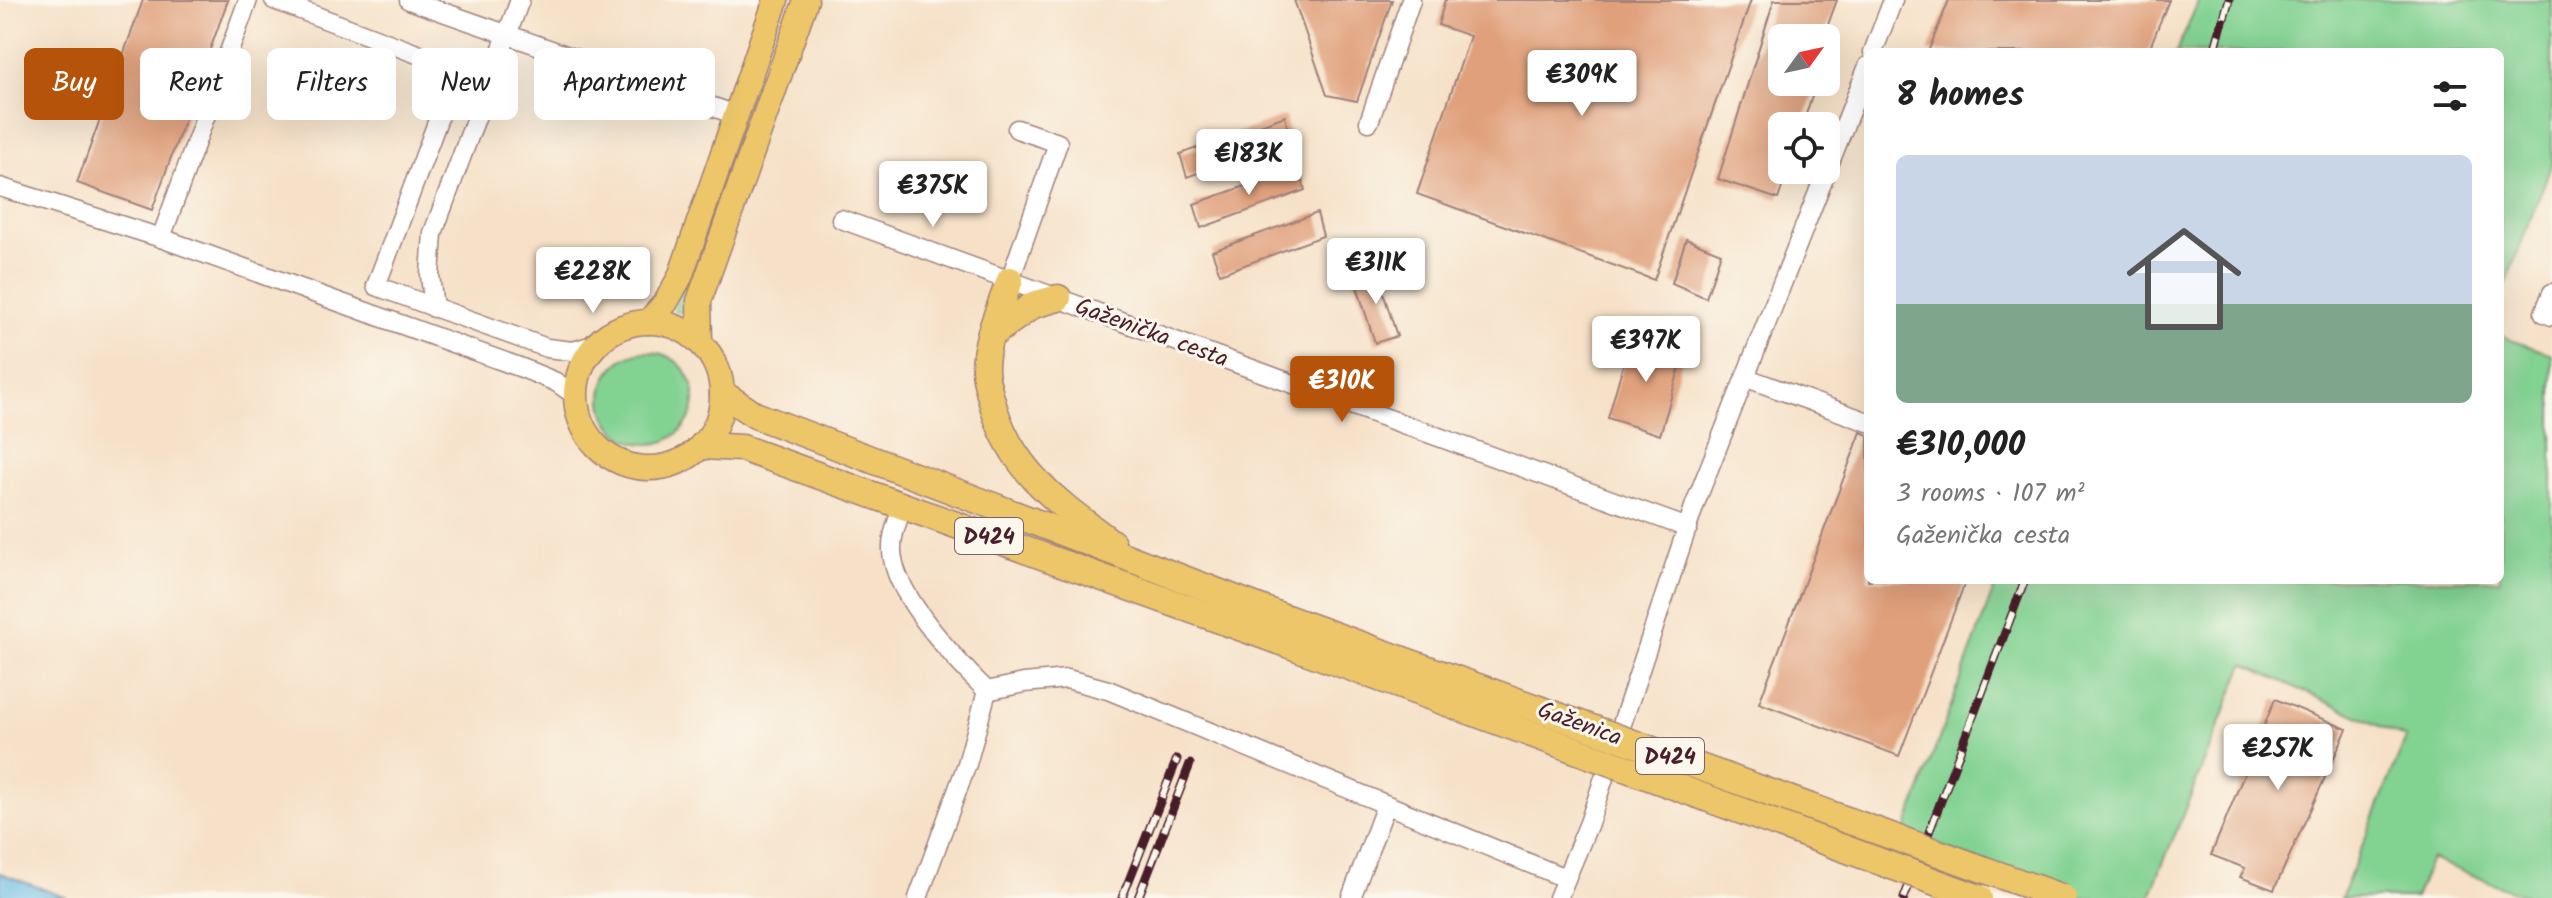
<!DOCTYPE html>
<meta charset="utf-8">
<style>
body{margin:0;font-family:Kalam,sans-serif;background:#f6f6f6;color:#222;height:100vh;display:flex;flex-direction:column;font-size:30px;white-space:nowrap}
*{box-sizing:border-box;margin:0}
p{font-size:26px;color:#767676}
.icon{flex:none;width:44px;height:44px;fill:none;stroke:currentColor;stroke-width:2;stroke-linecap:round;stroke-linejoin:round}
.map{position:relative;flex:1;overflow:hidden}
.panel{position:absolute;left:1864px;top:48px;width:640px;height:536px;display:flex;flex-direction:column;background:#fff;border-radius:12px;box-shadow:0 8px 32px #0002}
.panel>*{flex:none}
.guide{position:absolute;left:24px;top:48px;width:760px;height:72px;display:flex;gap:16px}
.needle{width:52px;rotate:57deg}
.controls{position:absolute;left:1768px;top:24px;display:grid;gap:16px}
.controls a{display:grid;place-items:center;width:72px;height:72px;border-radius:12px;background:#fff;box-shadow:0 8px 32px #0002;font-size:40px}
.price{position:absolute;translate:-50% -68px;padding:0 18px;border-radius:8px;background:#fff;color:#222;font-size:26px;line-height:52px;filter:drop-shadow(0 2px 4px #0008)}
.price::after{content:'';position:absolute;left:50%;top:48px;width:24px;height:18px;margin-left:-12px;background:inherit;clip-path:polygon(0 0,100% 0,50% 100%)}
.price.on{background:#b45309;color:#fff}
ul{padding:0;list-style:none}
li{display:grid;align-content:center;gap:16px;height:424px;padding:0 32px}
li+li{border-top:2px solid #e0e0e0}
li span{display:grid;place-items:center;height:248px;border-radius:12px;color:#555}
li>.icon{margin-inline-start:auto}
span .icon{width:144px;height:144px;fill:#fffc;stroke-width:1}
li b{font-size:34px}
h2{display:flex;justify-content:space-between;align-items:center;height:96px;padding:0 32px;font-size:34px}
.tag{padding:0 28px;border-radius:12px;background:#fff;box-shadow:0 8px 32px #0002;font-size:28px;line-height:72px}
.tag.on{background:#b45309;color:#fff}
.map>svg:first-child{display:block}
.green{fill:#82d292;stroke:#66785e;stroke-width:2}
.water{fill:#6abde6;stroke:#5a6e88;stroke-width:2}
.building{fill:#e0a07b}
.lines{fill:none;stroke-linecap:round;stroke-linejoin:round}
.minor-casing{stroke:#a0807a;stroke-width:21}
.major-casing{stroke:#a0807a;stroke-width:27}
.highway-casing{stroke:#a0807a;stroke-width:29}
.minor{stroke:#fff;stroke-width:18}
.major{stroke:#ecc669;stroke-width:24}
.highway{stroke:#ecc669;stroke-width:26}
.rail-casing{stroke:#4a1f2b;stroke-width:9}
.rail{stroke:#fbf7ec;stroke-width:6;stroke-dasharray:18;stroke-linecap:butt}
.highway-bridge-casing{stroke:#a0807a;stroke-width:29;stroke-linecap:butt}
.highway-bridge{stroke:#ecc669;stroke-width:26}
.labels{text-anchor:middle;stroke-width:6;stroke-linejoin:round;paint-order:stroke}
.shield{fill:#fbf7ec;stroke:#7f6065;stroke-width:2}
.shield-label{font-size:22px;font-weight:bold;fill:#4a1f2b}
.street-label{font-size:24px;fill:#4a1f2b;stroke:#fbf7ec}
</style>
<div class="map">
<svg width="2552" height="898" viewBox="0 0 2552 898">
<rect width="100%" height="100%" fill="#fbf7ec"/>
<filter id="ink" filterUnits="userSpaceOnUse"><feTurbulence type="fractalNoise" baseFrequency=".0125" numOctaves="2"/><feDisplacementMap in="SourceGraphic" scale="16" xChannelSelector="R" yChannelSelector="G"/><feConvolveMatrix kernelMatrix="1 2 1 2 8 2 1 2 1" color-interpolation-filters="sRGB"/></filter>
<filter id="wash" filterUnits="userSpaceOnUse"><feTurbulence type="fractalNoise" baseFrequency=".006" numOctaves="4" result="noise"/><feDisplacementMap in="SourceGraphic" scale="32" xChannelSelector="R" yChannelSelector="G"/><feGaussianBlur stdDeviation="1.8" result="paint"/><feColorMatrix in="noise" values="0 0 0 0 0 0 0 0 0 0 0 0 0 0 0 0 0 1.4 0 .05"/><feComposite in="paint" operator="in"/></filter>
<g filter="url(#wash)">
<rect width="100%" height="100%" fill="#f6e1c8"/>
<g class="green">
<polygon points="2199,0 2552,0 2552,163 2500,298 2500,52 2176,52"/>
<polygon points="759,72 765,74 682,312 676,312 674,310"/>
<polygon points="2500,333 2513,341 2552,354 2552,898 2531,898 2431,859 2415,898 2341,898 2406,738 2244,664 2149,898 2070,898 1905,832 1997,580 2500,580"/>
<circle cx="648" cy="398" r="46"/>
</g>
<polygon class="water" points="0,873 67,898 0,898"/>
<g id="blocks">
<g class="building">
<polygon points="143,0 228,0 152,210 77,183"/>
<polygon points="1294,0 1392,0 1357,101 1327,95"/>
<polygon points="1445,0 1751,0 1654,280 1417,194 1470,36 1438,25"/>
<polygon points="1774,0 1837,0 1823,38 1782,38 1782,82 1817,82 1802,126 1782,126 1782,170 1788,170 1778,199 1718,179"/>
<polygon points="1949,0 2169,0 2148,52 1928,52"/>
<polygon points="1285,116 1290,139 1187,177 1180,154"/>
<polygon points="1299,167 1305,190 1201,228 1194,204"/>
<polygon points="1317,213 1323,236 1220,274 1212,251"/>
<polygon points="1686,239 1721,253 1706,298 1672,283"/>
<polygon points="1376,270 1397,336 1375,343 1354,277"/>
<polygon points="1632,333 1685,350 1660,435 1608,418"/>
<polygon points="1861,432 1868,435 1868,580 1966,580 1899,756 1759,703"/>
<polygon points="2275,699 2347,729 2274,890 2240,877 2245,868 2211,855"/>
</g>
</g>
</g>
<g filter="url(#ink)">
<use href="#blocks" fill-opacity="0" stroke="#a0807a" stroke-width="2"/>
<g class="lines">
<defs>
<g id="minor">
<polyline points="274,0 457,69 376,286 547,348 573,351 596,344"/>
<polyline points="409,0 736,115"/>
<polyline points="1873,52 1893,0"/>
<polyline points="1369,122 1411,0"/>
<polyline points="0,187 161,238 522,368 556,382 576,396"/>
<polyline points="841,219 1688,528"/>
<polyline points="161,238 248,0"/>
<polyline points="1010,280 1058,143 1017,129"/>
<polyline points="2552,293 2544,313 2552,316"/>
<polyline points="434,308 430,275 433,233 520,0"/>
<polyline points="1747,378 1868,422"/>
<path d="M903 505C897 523 889 540 893 559 899 599 958 663 987 691L1024 683 1067 679 1108 690 1565 878"/>
<polyline points="918,898 967,764 987,691"/>
<polyline points="1351,898 1386,805"/>
<polyline points="1558,898 1589,823 1695,504 1868,66"/>
</g>
<g id="major">
<circle cx="649" cy="395" r="73"/>
<polyline points="648,322 666,302 680,277 776,0"/>
<polyline points="700,342 699,301 806,0"/>
</g>
<g id="highway">
<path d="M1010 280C1000 308 985 339 985 369 985 380 990 394 993 405 1012 472 1059 503 1112 543"/>
<polyline points="990,336 1033,305 1058,298"/>
<polyline points="723,394 755,415 1278,615"/>
<polyline points="702,446 742,448 1273,639"/>
</g>
</defs>
<use href="#minor" class="minor-casing"/>
<use href="#major" class="major-casing"/>
<use href="#highway" class="highway-casing"/>
<use href="#minor" class="minor"/>
<use href="#major" class="major"/>
<use href="#highway" class="highway"/>
<defs>
<g id="rail">
<polyline points="2214,52 2229,0"/>
<polyline points="1122,898 1177,759"/>
<polyline points="1138,898 1190,764"/>
<polyline points="1904,898 2025,580"/>
</g>
</defs>
<use href="#rail" class="rail-casing"/>
<use href="#rail" class="rail"/>
<defs>
<g id="highway-bridge">
<polyline points="1278,615 2063,898"/>
<polyline points="1273,639 1979,898"/>
</g>
</defs>
<use href="#highway-bridge" class="highway-bridge-casing"/>
<use href="#highway-bridge" class="highway-bridge"/>
</g>
</g>
<g class="labels">
<g class="shield">
<rect x="955" y="518" width="68" height="36" rx="6"/>
<rect x="1636" y="738" width="68" height="36" rx="6"/>
</g>
<g class="shield-label">
<text x="989" y="544">D424</text>
<text x="1670" y="764">D424</text>
</g>
<g class="street-label">
<text transform="translate(1152 332) rotate(20)" y="8">Gaženička cesta</text>
<text transform="translate(1580 723) rotate(20)" y="8">Gaženica</text>
</g>
</g>
</svg>
<div class="controls">
<a><svg class="needle" viewBox="-14 -14 28 28"><path d="M0-13l5 13h-10z" fill="#e53935"/><path d="M0 13l5-13h-10z" fill="#767676"/></svg></a>
<a><svg class="icon" aria-label="locate" viewBox="0 0 24 24"><circle cx="12" cy="12" r="6"/><path d="M12 2v4M12 18v4M2 12h4M18 12h4"/></svg></a>
</div>
<b class="price" style="left:1582px;top:118px">€309K</b>
<b class="price" style="left:1249px;top:197px">€183K</b>
<b class="price" style="left:933px;top:229px">€375K</b>
<b class="price" style="left:1376px;top:306px">€311K</b>
<b class="price" style="left:593px;top:315px">€228K</b>
<b class="price" style="left:1646px;top:384px">€397K</b>
<b class="price on" style="left:1342px;top:424px">€310K</b>
<b class="price" style="left:2278px;top:792px">€257K</b>
<div class="guide">
<a class="tag on">Buy</a>
<a class="tag">Rent</a>
<a class="tag">Filters</a>
<a class="tag">New</a>
<a class="tag">Apartment</a>
</div>
<section class="panel">
<h2>8 homes<svg class="icon" aria-label="filters" viewBox="0 0 24 24"><path d="M4 7h16M4 17h16"/><circle cx="9" cy="7" r="2"/><circle cx="15" cy="17" r="2"/></svg></h2>
<ul>
<li><span style="background:linear-gradient(#c9d6e8 60%,#7fa58c 0)"><svg class="icon" aria-label="home" viewBox="0 0 24 24"><path d="M3 11l9-7 9 7M6 9v11h12V9"/></svg></span><div><b>€310,000</b><p>3 rooms · 107 m²</p><p>Gaženička cesta</p></div></li>
</ul>
</section>
</div>
